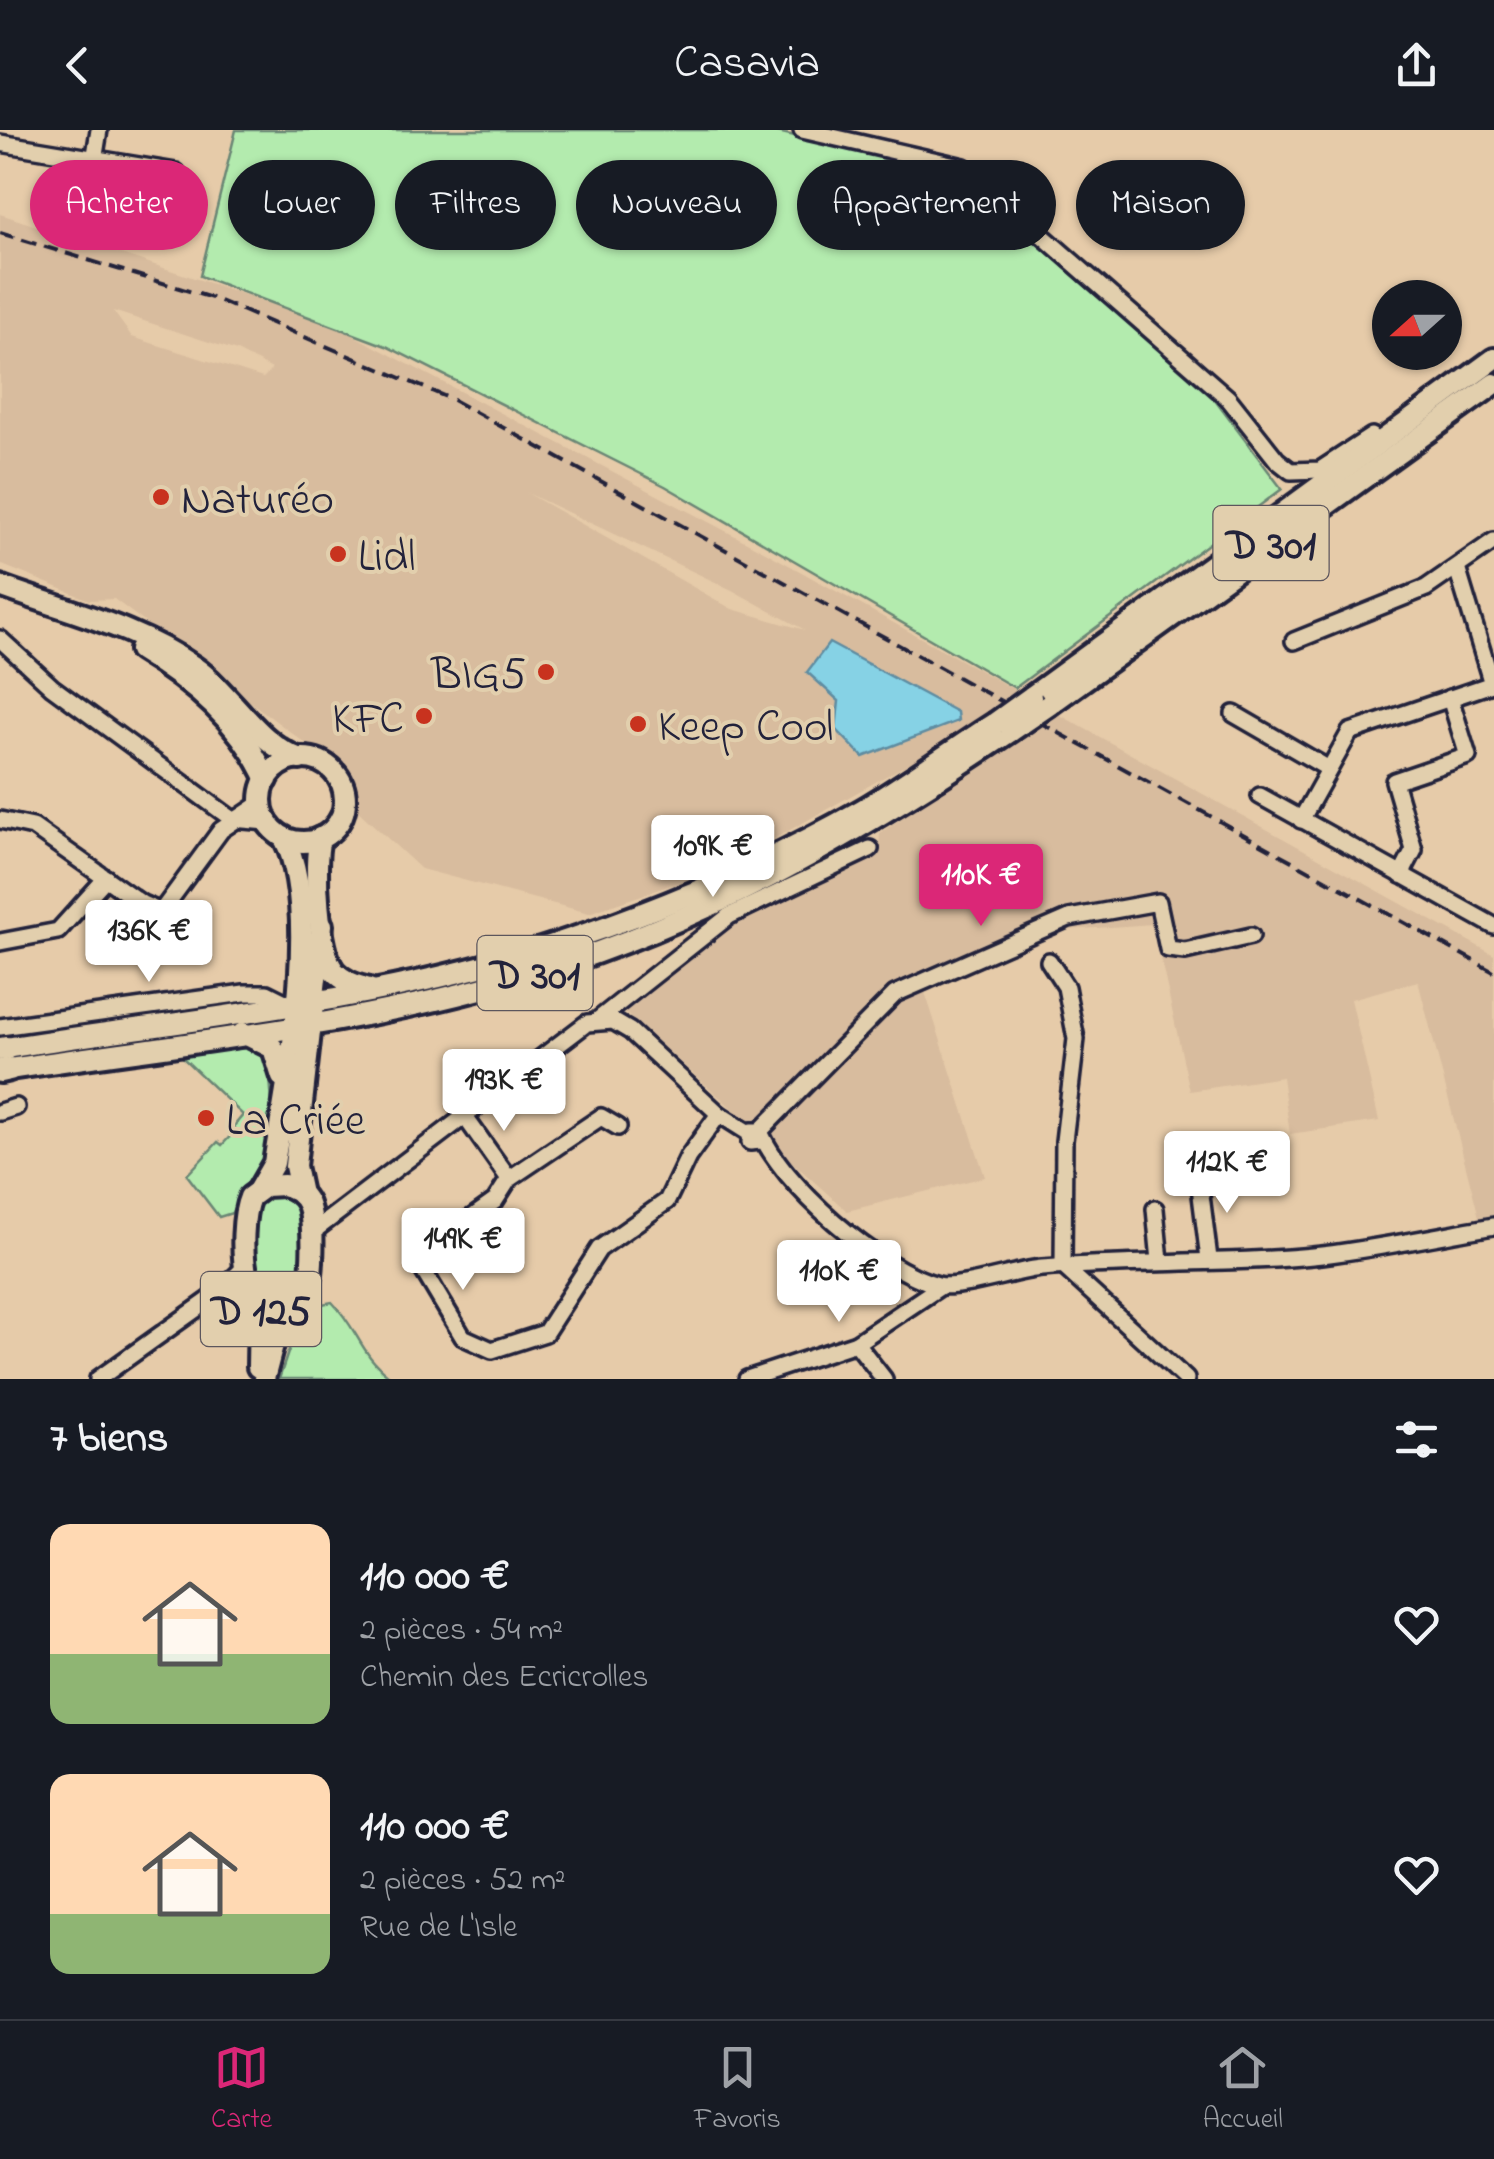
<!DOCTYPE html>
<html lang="fr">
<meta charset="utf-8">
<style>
body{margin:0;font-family:"Indie Flower",sans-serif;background:#20242c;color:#f1f3f6;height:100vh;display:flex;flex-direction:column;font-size:38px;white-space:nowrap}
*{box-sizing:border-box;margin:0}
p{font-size:32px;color:#9ea1a6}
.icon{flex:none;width:55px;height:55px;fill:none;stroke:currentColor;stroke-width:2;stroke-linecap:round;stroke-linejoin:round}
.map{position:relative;height:1249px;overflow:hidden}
.details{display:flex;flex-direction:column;background:#171b24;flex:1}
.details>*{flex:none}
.hud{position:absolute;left:30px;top:30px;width:1435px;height:90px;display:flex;gap:20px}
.needle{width:65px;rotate:249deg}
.controls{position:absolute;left:1372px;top:150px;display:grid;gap:20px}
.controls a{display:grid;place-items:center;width:90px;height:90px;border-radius:50%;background:#171b24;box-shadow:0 2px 8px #0004;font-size:50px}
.price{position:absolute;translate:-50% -85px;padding:0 22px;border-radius:10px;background:#fff;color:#222;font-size:32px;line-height:65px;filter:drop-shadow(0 2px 5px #0008)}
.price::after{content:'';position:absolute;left:50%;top:60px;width:30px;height:22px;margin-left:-15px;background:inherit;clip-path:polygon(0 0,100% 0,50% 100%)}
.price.current{background:#db2777;color:#fff}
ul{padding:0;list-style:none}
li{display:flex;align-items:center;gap:30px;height:250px;padding:0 50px}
li span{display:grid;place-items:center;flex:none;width:280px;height:200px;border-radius:20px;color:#555}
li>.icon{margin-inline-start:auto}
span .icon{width:120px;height:120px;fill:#fffc;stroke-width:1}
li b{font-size:42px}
h2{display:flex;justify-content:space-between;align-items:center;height:120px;padding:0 50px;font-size:42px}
.chip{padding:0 35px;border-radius:45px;background:#171b24;box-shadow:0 2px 8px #0004;font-size:35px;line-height:90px}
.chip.current{background:#db2777;color:#fff}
header{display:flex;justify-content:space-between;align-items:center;height:130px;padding:0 50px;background:#171b24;font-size:45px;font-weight:600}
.tab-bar{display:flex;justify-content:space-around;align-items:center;height:140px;border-top:2px solid #363941;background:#171b24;font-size:28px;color:#9ea1a6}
.tab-bar a{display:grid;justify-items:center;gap:5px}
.tab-bar .current{color:#db2777}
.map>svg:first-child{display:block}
.built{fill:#d8bc9e;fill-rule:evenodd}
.green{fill:#b3ebae;stroke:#6a8674;stroke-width:2.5}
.water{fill:#86d2e5;stroke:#5e8ca1;stroke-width:2.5}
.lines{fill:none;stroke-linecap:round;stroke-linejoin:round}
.minor-casing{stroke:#22223b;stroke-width:22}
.major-casing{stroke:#22223b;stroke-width:28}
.highway-casing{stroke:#22223b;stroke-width:30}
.minor{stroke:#e2cfad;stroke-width:15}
.major{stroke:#e2cfad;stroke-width:20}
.highway{stroke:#e2cfad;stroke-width:22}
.rail{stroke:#22223b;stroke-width:4;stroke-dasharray:15 8;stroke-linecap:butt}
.major-bridge-casing{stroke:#22223b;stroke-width:28;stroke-linecap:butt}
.major-bridge{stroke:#e2cfad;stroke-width:20}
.poi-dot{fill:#c8321e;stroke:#e2cfad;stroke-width:4}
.labels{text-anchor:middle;stroke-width:8;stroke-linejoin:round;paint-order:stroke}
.shield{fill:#e2cfad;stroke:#5c565d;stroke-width:2.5}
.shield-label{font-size:42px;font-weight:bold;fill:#22223b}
.poi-label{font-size:45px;fill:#22223b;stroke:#e2cfad;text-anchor:start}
</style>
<header><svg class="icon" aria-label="back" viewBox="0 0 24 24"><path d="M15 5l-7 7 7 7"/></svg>Casavia<svg class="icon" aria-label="share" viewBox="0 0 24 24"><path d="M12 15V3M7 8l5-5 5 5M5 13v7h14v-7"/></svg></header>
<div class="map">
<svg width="1494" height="1249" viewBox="0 0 1494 1249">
<rect width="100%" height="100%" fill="#e6cba9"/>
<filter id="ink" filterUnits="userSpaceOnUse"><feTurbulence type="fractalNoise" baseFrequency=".01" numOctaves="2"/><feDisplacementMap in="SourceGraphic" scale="20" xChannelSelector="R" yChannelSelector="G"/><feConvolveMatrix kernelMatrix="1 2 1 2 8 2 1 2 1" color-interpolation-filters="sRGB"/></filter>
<g filter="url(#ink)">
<path class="built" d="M0 84 328 192 758 418 1494 825V1086L1479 1087 1418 851 1351 869 1379 991 1290 1004 1282 947 1190 961 1153 794 1039 802 923 856 985 1047 847 1081 622 880 732 796 879 720 880 703 1013 612 979 594 756 719 695 747 589 783 421 739 356 679 346 644 114 469 89 470 0 434ZM113 181 237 221 272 239 263 248 132 207ZM527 363 732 460 805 500 732 479Z"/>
<g class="green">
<polygon points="236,0 769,0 958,44 1214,269 1282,359 1015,558 665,356 386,216 200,146"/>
<path d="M233 918 253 919 267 928C273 960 275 1006 261 1037 253 1054 238 1064 232 1083L219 1087 187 1045 218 1012 222 1015 236 1000 234 996 243 985 182 927Z"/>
<polygon points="281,1063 301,1079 303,1158 291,1174 281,1176 263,1168 256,1154 254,1082 268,1064"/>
<path d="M332 1172C360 1201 358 1223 393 1249H279L296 1199 317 1175Z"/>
</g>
<polygon class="water" points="829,513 957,582 958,591 863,627 836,599 839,571 807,542"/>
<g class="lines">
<defs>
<g id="minor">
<polyline points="802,0 964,37 1228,268 1277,330 1291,341 1320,340 1372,306"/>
<polyline points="0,13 176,42"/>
<polyline points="94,31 99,0"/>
<polyline points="1457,438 1492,554"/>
<polyline points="0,509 52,557 232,689 267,692"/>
<polyline points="1294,511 1426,458 1494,411"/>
<polyline points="1234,584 1329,639"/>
<polyline points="1260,666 1494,796"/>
<polyline points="0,690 33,697 142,774 161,782 221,700 261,673"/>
<polyline points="1301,690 1350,602 1492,554"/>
<polyline points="1401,745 1414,720 1394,651 1468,626 1450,568"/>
<polyline points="0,812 58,801 106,748"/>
<polyline points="1049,831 1066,857 1076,909 1064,1011 1063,1136"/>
<polyline points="599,889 729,786 870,719"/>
<polyline points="0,897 244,863 267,863 287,873"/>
<polyline points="0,982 16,977"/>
<polyline points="463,984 509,1049"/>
<polyline points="618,997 601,987 509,1049 495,1071 432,1116 423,1140 463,1207 492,1220 545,1203 599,1119 667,1071 688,1027 719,984"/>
<polyline points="760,1001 895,864 1069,788 1158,772 1168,819 1185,821 1251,806"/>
<path d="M761 1011 750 1012 751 1001H760C780 1053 879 1140 938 1155 959 1160 1016 1140 1042 1138 1135 1130 1229 1135 1322 1125 1379 1118 1437 1106 1494 1096"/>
<polyline points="1199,1049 1209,1129"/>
<polyline points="1155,1079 1160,1131"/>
<polyline points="311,1103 587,893 613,891 630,901 719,984 749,1003"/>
<polyline points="1063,1136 1186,1249"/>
<polyline points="856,1213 884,1249"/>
<polyline points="98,1249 216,1165 247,1135"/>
<polyline points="747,1249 856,1213 941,1156"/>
</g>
<g id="major">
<path d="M0 456C64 480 138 497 194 537 231 563 257 614 300 629"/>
<path d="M140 520C193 552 241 592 267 650"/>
<polyline points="1031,567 1494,229"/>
<polyline points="1049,575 1494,254"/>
<circle cx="303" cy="670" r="42"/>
<path d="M320 708C313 733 318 821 334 841 343 851 356 856 369 859"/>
<polyline points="243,903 273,918 282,947"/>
<path d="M6 918C181 890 382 872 550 816 658 781 763 736 862 680 908 653 951 621 995 593"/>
<path d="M9 939C185 912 368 896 539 842 714 788 860 702 1011 601"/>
<path d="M284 1055C295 1058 303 1063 308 1074 315 1092 314 1160 303 1175 240 1221 236 1100 250 1067L265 1056Z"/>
<path d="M259 1059 274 1033C287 952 322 781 284 708"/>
<polyline points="301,1064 295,1036 322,795"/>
<polyline points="258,1237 259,1179"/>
<polyline points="264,1249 276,1203 292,1182"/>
</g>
<g id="highway">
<polyline points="0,919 6,918"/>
<polyline points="0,941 9,939"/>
</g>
</defs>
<use href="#minor" class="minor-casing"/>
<use href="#major" class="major-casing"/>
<use href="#highway" class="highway-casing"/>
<use href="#minor" class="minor"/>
<use href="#major" class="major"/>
<use href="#highway" class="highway"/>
<polyline class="rail" points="0,103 215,169 453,270 1494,842"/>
<defs>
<g id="major-bridge">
<polyline points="995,593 1031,567"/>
<polyline points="1011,601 1049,575"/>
</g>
</defs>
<use href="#major-bridge" class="major-bridge-casing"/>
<use href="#major-bridge" class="major-bridge"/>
</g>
</g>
<g class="poi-dot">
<circle cx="161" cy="367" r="10"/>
<circle cx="338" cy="424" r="10"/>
<circle cx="546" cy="542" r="10"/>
<circle cx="424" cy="586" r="10"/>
<circle cx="638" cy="594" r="10"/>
<circle cx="206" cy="988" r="10"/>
</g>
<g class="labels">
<g class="shield">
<rect x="1213.5" y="376" width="115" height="74" rx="8"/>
<rect x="477.5" y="806" width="115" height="74" rx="8"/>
<rect x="201" y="1142" width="120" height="74" rx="8"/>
</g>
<g class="shield-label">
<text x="1271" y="428">D 301</text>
<text x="535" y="858">D 301</text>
<text x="261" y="1194">D 125</text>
</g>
<g class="poi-label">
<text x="181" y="383">Naturéo</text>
<text x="358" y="440">Lidl</text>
<text x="526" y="558" text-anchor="end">BIG5</text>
<text x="404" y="602" text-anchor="end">KFC</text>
<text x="658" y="610">Keep Cool</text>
<text x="226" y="1004">La Criée</text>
</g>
</g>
</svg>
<div class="controls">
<a><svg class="needle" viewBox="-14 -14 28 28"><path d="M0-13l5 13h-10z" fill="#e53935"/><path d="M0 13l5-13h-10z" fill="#9ea1a6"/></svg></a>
</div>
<b class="price" style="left:713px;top:770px">109K €</b>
<b class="price current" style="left:981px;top:799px">110K €</b>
<b class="price" style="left:149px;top:855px">136K €</b>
<b class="price" style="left:504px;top:1004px">193K €</b>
<b class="price" style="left:1227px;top:1086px">112K €</b>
<b class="price" style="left:463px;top:1163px">149K €</b>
<b class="price" style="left:839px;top:1195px">110K €</b>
<div class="hud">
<a class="chip current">Acheter</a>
<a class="chip">Louer</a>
<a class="chip">Filtres</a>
<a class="chip">Nouveau</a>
<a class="chip">Appartement</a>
<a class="chip">Maison</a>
</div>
</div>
<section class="details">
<h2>7 biens<svg class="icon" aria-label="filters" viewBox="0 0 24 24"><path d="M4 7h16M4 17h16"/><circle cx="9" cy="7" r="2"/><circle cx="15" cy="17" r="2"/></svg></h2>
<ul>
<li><span style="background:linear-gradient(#ffd9b3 65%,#8fb573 0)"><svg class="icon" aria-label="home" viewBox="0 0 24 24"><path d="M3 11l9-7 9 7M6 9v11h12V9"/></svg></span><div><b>110 000 €</b><p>2 pièces · 54 m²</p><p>Chemin des Ecricrolles</p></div><svg class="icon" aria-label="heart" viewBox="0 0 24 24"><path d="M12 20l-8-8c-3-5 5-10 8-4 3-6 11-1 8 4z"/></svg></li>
<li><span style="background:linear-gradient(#ffd9b3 70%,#8fb573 0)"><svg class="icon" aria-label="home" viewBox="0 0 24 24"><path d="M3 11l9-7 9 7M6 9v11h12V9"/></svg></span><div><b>110 000 €</b><p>2 pièces · 52 m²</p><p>Rue de L'Isle</p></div><svg class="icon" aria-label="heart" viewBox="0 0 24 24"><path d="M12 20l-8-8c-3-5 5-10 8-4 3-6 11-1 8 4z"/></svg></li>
</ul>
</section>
<nav class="tab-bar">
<a class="current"><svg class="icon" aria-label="map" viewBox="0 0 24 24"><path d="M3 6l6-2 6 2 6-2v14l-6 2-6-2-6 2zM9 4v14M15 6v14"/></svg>Carte</a>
<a><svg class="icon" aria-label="saved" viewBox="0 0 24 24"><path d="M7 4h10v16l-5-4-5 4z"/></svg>Favoris</a>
<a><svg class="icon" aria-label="home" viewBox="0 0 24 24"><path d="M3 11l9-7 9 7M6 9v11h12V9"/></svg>Accueil</a>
</nav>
